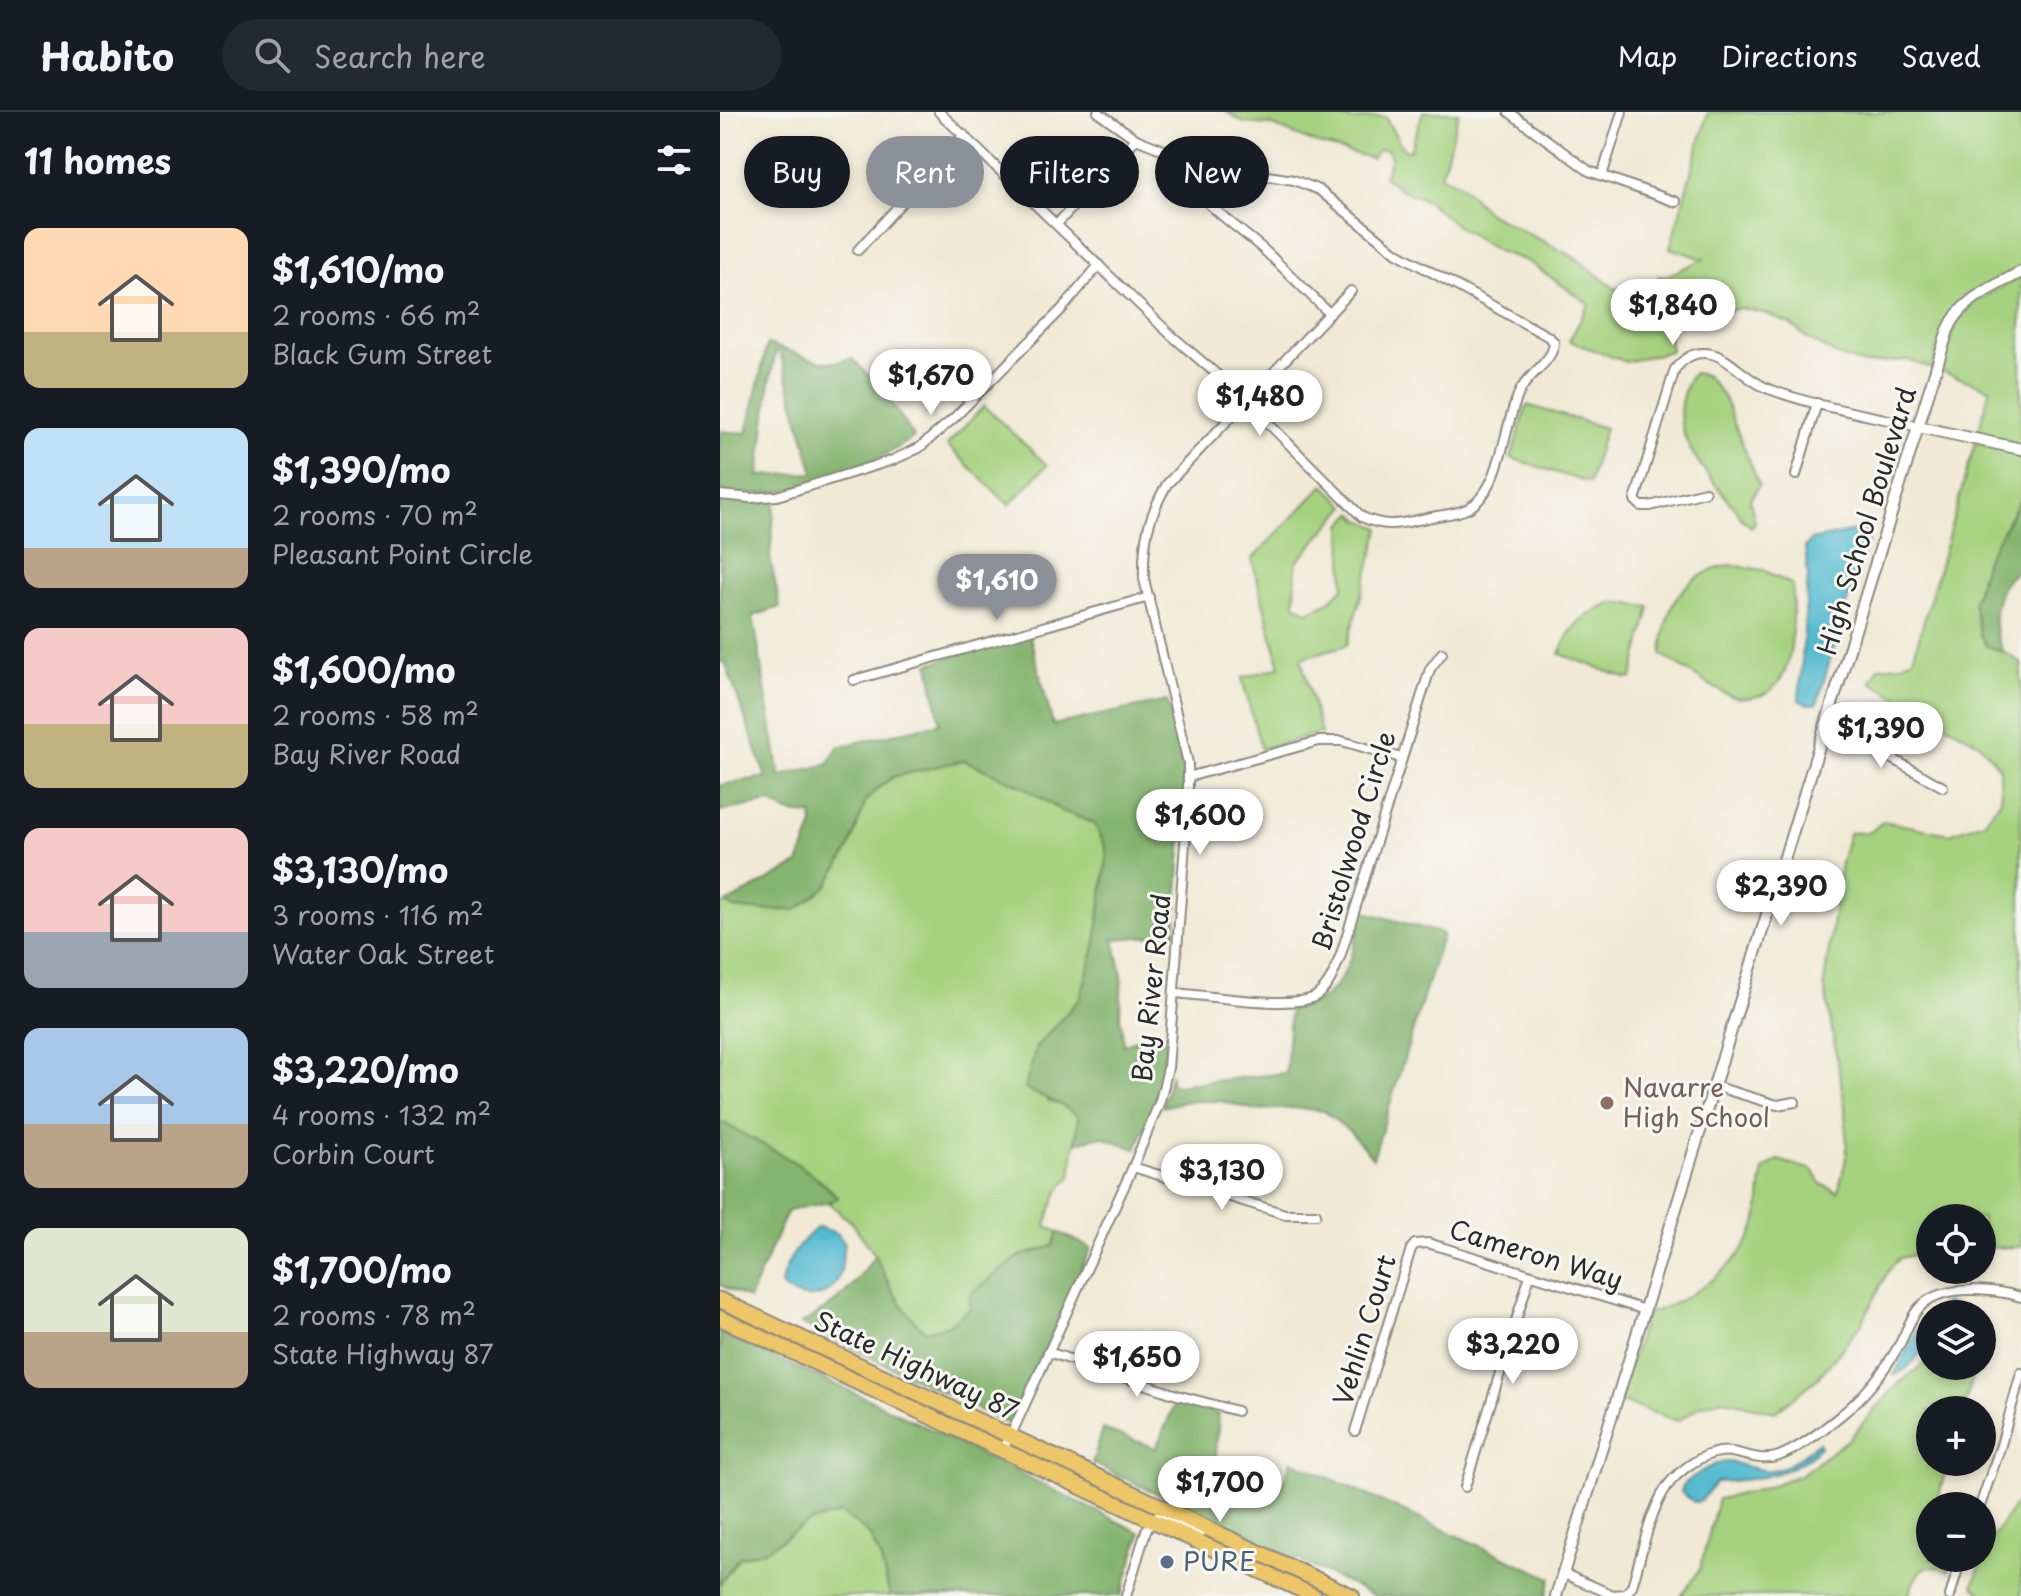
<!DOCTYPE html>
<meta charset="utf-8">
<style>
body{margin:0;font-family:"Playpen Sans",sans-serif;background:#242831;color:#f1f3f6;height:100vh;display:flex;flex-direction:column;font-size:30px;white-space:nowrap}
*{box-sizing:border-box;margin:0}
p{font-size:26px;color:#9ea1a6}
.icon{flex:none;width:44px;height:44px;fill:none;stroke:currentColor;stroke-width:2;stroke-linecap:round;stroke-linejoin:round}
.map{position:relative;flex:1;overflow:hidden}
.sheet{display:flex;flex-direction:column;background:#171b24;width:720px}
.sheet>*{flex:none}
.guide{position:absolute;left:24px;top:24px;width:760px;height:72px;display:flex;gap:16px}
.controls{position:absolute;left:1196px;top:1092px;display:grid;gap:16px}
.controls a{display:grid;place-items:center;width:80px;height:80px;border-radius:50%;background:#171b24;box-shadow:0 4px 12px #0003;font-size:40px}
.price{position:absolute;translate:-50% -68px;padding:0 18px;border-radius:28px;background:#fff;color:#222;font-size:26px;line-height:52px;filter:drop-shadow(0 2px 4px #0008)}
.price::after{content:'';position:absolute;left:50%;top:48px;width:24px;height:18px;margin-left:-12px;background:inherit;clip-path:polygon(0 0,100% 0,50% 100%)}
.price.on{background:#8c9099;color:#fff}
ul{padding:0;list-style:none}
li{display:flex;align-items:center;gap:24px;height:200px;padding:0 24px}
li span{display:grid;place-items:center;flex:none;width:224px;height:160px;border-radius:16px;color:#555}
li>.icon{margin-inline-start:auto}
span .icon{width:96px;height:96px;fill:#fffc;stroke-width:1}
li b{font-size:34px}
h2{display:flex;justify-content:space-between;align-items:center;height:96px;padding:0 24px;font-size:34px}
.tag{padding:0 28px;border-radius:36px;background:#171b24;box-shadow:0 4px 12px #0003;font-size:28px;line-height:72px}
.tag.on{background:#8c9099;color:#fff}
header{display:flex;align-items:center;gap:48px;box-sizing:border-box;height:112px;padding:0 40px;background:#171b24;border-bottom:2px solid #363941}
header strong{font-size:38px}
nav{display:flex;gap:44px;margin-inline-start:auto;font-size:28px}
.search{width:560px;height:72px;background:#242831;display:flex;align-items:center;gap:20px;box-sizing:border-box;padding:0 28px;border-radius:44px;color:#9ea1a6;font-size:30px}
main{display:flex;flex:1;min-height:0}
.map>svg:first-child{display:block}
.green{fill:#a6d27f;stroke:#687e55;stroke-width:2}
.forest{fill:#84b46e;stroke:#58704c;stroke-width:2;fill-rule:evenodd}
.water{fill:#52bad0;stroke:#3e727e;stroke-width:2}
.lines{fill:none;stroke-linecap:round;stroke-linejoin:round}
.minor-casing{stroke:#8e8a80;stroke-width:12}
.tertiary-casing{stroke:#8e8a80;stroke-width:14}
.trunk-casing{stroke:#8e8a80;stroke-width:18}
.minor{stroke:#fff;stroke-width:8}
.tertiary{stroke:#fff;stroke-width:10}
.trunk{stroke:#ecc669;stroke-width:14}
.education-dot{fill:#8d6e63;stroke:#f6f6f2;stroke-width:3}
.service-dot{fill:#5c6f8a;stroke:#f6f6f2;stroke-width:3}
.labels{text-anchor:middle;stroke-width:6;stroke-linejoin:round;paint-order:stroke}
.street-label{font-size:26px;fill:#2b2b2b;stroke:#f6f6f2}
.education-label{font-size:26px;fill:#785e54;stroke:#f6f6f2;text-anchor:start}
.service-label{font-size:26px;fill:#4e5e75;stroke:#f6f6f2;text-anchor:start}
</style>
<header>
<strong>Habito</strong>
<div class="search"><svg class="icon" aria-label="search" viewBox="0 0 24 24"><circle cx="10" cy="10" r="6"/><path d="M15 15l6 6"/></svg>Search here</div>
<nav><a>Map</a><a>Directions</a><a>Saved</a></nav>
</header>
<main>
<section class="sheet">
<h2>11 homes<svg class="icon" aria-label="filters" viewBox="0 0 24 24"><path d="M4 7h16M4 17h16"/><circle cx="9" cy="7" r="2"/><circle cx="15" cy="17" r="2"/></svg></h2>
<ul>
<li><span style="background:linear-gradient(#ffd9b3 65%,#c2b280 0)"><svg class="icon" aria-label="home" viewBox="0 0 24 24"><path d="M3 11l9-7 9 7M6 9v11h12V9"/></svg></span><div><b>$1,610/mo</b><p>2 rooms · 66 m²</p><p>Black Gum Street</p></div></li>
<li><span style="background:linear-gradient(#bfe0f5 75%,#b9a48a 0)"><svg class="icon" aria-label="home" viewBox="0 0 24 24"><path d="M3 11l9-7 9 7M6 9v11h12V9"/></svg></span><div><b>$1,390/mo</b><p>2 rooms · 70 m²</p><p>Pleasant Point Circle</p></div></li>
<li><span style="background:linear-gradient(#f6c9c9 60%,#c2b280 0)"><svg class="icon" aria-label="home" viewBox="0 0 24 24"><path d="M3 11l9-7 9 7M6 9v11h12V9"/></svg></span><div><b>$1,600/mo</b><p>2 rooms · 58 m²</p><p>Bay River Road</p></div></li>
<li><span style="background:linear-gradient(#f6c9c9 65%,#9aa5b1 0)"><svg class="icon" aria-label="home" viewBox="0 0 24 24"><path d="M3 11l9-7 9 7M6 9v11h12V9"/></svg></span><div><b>$3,130/mo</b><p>3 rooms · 116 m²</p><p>Water Oak Street</p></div></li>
<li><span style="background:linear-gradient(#a9c7e8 60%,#b9a48a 0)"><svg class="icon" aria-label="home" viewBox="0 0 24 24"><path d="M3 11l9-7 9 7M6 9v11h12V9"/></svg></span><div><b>$3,220/mo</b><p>4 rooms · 132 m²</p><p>Corbin Court</p></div></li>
<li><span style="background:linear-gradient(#dfe7d0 65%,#b9a48a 0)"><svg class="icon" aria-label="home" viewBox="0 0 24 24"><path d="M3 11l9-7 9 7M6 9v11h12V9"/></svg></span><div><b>$1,700/mo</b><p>2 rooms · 78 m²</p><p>State Highway 87</p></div></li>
</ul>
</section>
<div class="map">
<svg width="1301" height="1484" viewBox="0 0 1301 1484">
<rect width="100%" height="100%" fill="#f6f6f2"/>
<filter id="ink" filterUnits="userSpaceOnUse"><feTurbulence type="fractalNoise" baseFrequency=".0125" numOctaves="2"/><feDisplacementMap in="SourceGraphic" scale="16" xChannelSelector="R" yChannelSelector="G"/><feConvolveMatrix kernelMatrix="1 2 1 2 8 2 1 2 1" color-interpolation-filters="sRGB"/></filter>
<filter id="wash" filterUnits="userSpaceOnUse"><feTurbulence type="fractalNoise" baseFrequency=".006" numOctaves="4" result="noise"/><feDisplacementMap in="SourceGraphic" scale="32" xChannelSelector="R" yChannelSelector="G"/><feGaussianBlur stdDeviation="1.8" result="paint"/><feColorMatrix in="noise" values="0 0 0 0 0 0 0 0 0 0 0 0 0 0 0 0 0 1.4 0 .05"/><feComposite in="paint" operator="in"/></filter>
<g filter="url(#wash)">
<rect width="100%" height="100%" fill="#f1e9d5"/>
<g class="green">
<path d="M507 0H612C634 15 642 4 665 5L684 38 690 39 703 0H739L721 64 739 71 768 101 856 146 894 176 920 179 935 173 939 164 944 165 984 147 950 136 988 0H1301V155C1276 169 1241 181 1228 207 1220 222 1217 240 1212 257L1188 248 1145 252 1119 244 1088 227 1070 212 1047 202 1020 196 947 213 951 239 906 250 849 229 869 192 807 149 777 139 737 114 707 89 680 77 664 65 671 46 668 38 659 37 652 46 598 32 551 13 524 11Z"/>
<polygon points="1301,164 1301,333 1257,324 1270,277 1220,259 1237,209 1253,191"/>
<path d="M974 261 987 264 1004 286 1039 373 1030 388 1035 411 1031 415 1022 407C998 370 948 332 963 283 966 274 967 267 974 261Z"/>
<polygon points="807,293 885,316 869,371 791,346"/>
<polygon points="264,294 327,353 289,393 227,333"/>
<path d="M1255 331 1301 341V387L1288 408 1266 534 1284 540 1301 551V1135L1262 1136V1106H1210V1137L1197 1138 1194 1143 1180 1146 1169 1157 1142 1211 1121 1238 1097 1267 1055 1300 1002 1287 980 1294 958 1309 899 1289 926 1202C965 1191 1015 1159 1033 1120 1041 1103 1040 1076 1043 1058L1058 1048 1093 1058 1101 1072 1118 1080 1127 1043 1125 994 1104 872 1121 751 1129 721 1151 720 1163 709 1229 722 1264 710 1281 688 1280 656 1260 632 1151 570 1159 555 1179 553 1193 547Z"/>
<polygon points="604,373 626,394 576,451 575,492 588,500 609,490 624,475 622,413 633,401 639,407 660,416 627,533 581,546 601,621 541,637 522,566 560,555 532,447"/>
<path d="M1010 453 1043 458 1073 473C1071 509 1080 576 1035 585 1027 586 1018 587 1011 584 987 573 964 556 942 543 945 493 960 464 1010 453Z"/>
<path d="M897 490 930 495 912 566 908 567 840 542C851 510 866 501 897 490Z"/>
<path d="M244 648 300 673 342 699 374 711 385 734 387 744 376 831 360 886 316 935 326 988 341 993 358 1004 351 1065C335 1078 332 1095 326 1114L338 1120 333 1134 300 1144 250 1197 227 1214 205 1220 183 1198 168 1174 155 1143 133 1112 109 1091 118 1085C85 1050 41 1033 0 1009V795L6 791C27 801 53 798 76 798L130 735 146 688 157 677 173 665Z"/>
<path d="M1210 1247V1254H1256L1243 1298H1210V1350H1228L1216 1394H1210V1446H1233L1229 1459C1202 1448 1197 1460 1188 1484H961L980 1457 998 1387 1039 1378 1080 1363 1128 1328 1178 1272Z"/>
<polygon points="1301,1384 1301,1484 1264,1484 1253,1473 1269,1431"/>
<polygon points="121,1401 149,1422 161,1448 170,1484 0,1484 0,1472 19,1445 46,1438 87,1411"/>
</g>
<g class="forest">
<path d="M47 232C74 238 104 259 132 246L165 281 194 325C157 352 77 382 31 382 21 382 10 380 0 379V319L27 321ZM56 239 60 241 94 361 39 364 50 268Z"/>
<path d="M0 386 55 388 50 446 60 495 33 504 60 664 108 652 118 635 220 611 209 552 309 521 333 613 447 589 464 652V692L455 822 394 827 402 862 400 904 404 933 427 922 447 921 441 973 416 1037 381 1024 356 1031 358 1004 341 993 305 977 316 935 360 886 376 831 387 744 385 733 374 711 342 699 300 673 244 648 173 665 157 677 146 688 130 735 107 774 76 798H33L15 796 6 791 78 752 93 713 92 702C74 703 65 701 51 690L0 699V673L46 665 5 550H0Z"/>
<path d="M1301 387V452C1297 460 1289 465 1284 472 1272 494 1271 519 1284 540L1266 534 1260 523 1253 491 1266 447Z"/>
<path d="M642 799 723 822 653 1046 630 1020 604 999 574 996 536 998 501 989H468L442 995 451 961V971L456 973 566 961 570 898C626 889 631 847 642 799Z"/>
<path d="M0 1009C41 1033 85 1050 118 1086 102 1095 85 1092 67 1100L29 1187 0 1173Z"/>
<path d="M338 1120 371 1136 291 1313 81 1212C117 1191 132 1178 155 1143 168 1173 181 1197 205 1219L227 1214 250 1197V1182L300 1144 333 1134Z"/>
<polygon points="0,1221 159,1292 421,1421 401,1484 170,1484 161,1448 149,1422 121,1401 87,1411 46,1438 19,1445 0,1472"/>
<polygon points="457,1287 499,1303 494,1367 553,1393 572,1349 831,1466 826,1484 655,1484 372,1351 383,1317 436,1336"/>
</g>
<g class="water">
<polygon points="1145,417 1149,420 1148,429 1130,481 1097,592 1088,592 1079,588 1088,464 1085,435 1091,428"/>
<path d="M98 1115 117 1121 124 1130C122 1140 123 1153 120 1162 111 1190 79 1191 61 1174 63 1151 81 1129 98 1115Z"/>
<path d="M1226 1191 1234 1193 1236 1202H1210V1232C1197 1241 1189 1260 1174 1263 1189 1238 1198 1201 1226 1191Z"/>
<path d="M1099 1330 1100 1335C1072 1364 1035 1368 996 1370L981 1389 974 1390 961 1380 963 1373C974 1364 993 1350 1007 1350 1021 1351 1035 1360 1050 1358 1069 1357 1085 1341 1099 1330Z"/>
</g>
</g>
<g filter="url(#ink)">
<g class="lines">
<defs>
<g id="minor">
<path d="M219 0 451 223 515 278 642 405C668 417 681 411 707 406 720 403 738 402 749 396 783 375 783 313 800 279 808 262 834 249 834 230L829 225 677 141 599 78 574 68 508 58 456 43 416 27 378 0"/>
<polyline points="789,0 869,59 956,90"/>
<path d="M456 43C462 79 516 113 543 137 566 158 588 181 610 202"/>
<polyline points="882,64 902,0"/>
<polyline points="337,112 416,27"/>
<polyline points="138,138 244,23"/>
<polyline points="1076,363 1097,291"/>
<path d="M985 380 930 394H921L915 388 955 257C965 245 976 238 992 242 1010 246 1028 270 1049 277 1097 295 1150 303 1199 315"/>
<polyline points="0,383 31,386 57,384 173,348 199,336 234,306 342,197 379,153"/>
<polyline points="134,568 429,485"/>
<polyline points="1104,622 1135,626 1223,675"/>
<polyline points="468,665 599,629 622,629 681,646"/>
<path d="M455 881C484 883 575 898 596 884 610 874 615 858 621 842L710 557 722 541"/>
<polyline points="994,974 1057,993 1075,990"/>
<polyline points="413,1055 565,1102 596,1102"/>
<polyline points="328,1240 457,1283 517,1299"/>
<polyline points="635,1319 691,1137 695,1132 708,1131 922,1197"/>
<path d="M282 1337 290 1325 413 1055 440 989 448 956 468 692V651L424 467C423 427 428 406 447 372L631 179"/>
<polyline points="745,1375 810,1163"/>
<polyline points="1260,1394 1281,1333 1301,1261"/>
<path d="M842 1461 893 1483 906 1482 912 1474C922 1443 931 1389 953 1367 968 1352 990 1337 1012 1340 1028 1343 1043 1350 1059 1344 1080 1336 1103 1318 1120 1304 1144 1285 1163 1261 1178 1235 1186 1222 1191 1202 1202 1193 1224 1172 1273 1177 1301 1185"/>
<polyline points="406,1484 426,1419 434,1405 446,1405 481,1421"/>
<polyline points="1230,1484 1241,1446"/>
</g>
<g id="tertiary">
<polyline points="1199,315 1301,337"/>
<path d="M836 1484 1228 218C1241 187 1272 176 1301 160"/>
</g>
<g id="trunk">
<polyline points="0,1188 632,1484"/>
<polyline points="0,1206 594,1484"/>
</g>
</defs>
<use href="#minor" class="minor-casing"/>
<use href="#tertiary" class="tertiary-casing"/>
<use href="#trunk" class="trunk-casing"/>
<use href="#minor" class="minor"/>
<use href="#tertiary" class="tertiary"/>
<use href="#trunk" class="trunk"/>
</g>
</g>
<circle class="education-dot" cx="887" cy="991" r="8"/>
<circle class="service-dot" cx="447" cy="1450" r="8"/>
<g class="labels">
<g class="street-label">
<text transform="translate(1147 409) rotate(-73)" y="9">High School Boulevard</text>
<text transform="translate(634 729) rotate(-73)" y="9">Bristolwood Circle</text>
<text transform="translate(432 876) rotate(-84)" y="9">Bay River Road</text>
<text transform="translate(816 1143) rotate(17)" y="9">Cameron Way</text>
<text transform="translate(645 1218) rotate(-73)" y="9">Vehlin Court</text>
<text transform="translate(196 1254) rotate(25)" y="9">State Highway 87</text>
</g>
<g class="education-label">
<text x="903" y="985">Navarre<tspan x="903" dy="30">High School</tspan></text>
</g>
<g class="service-label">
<text x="463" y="1459">PURE</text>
</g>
</g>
</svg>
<div class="controls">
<a><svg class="icon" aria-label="locate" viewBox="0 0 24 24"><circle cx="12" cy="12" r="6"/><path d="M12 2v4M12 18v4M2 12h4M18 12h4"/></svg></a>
<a><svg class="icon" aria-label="layers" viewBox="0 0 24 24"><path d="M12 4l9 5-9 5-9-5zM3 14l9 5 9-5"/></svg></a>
<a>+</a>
<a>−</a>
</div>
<b class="price" style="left:953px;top:235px">$1,840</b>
<b class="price" style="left:211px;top:305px">$1,670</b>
<b class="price" style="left:540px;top:326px">$1,480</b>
<b class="price on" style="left:277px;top:510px">$1,610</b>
<b class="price" style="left:1161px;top:658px">$1,390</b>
<b class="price" style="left:480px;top:745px">$1,600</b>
<b class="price" style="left:1061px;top:816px">$2,390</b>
<b class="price" style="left:502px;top:1100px">$3,130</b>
<b class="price" style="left:793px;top:1274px">$3,220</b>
<b class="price" style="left:417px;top:1287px">$1,650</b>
<b class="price" style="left:500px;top:1412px">$1,700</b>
<div class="guide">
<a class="tag">Buy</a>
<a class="tag on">Rent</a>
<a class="tag">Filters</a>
<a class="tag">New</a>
</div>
</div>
</main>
